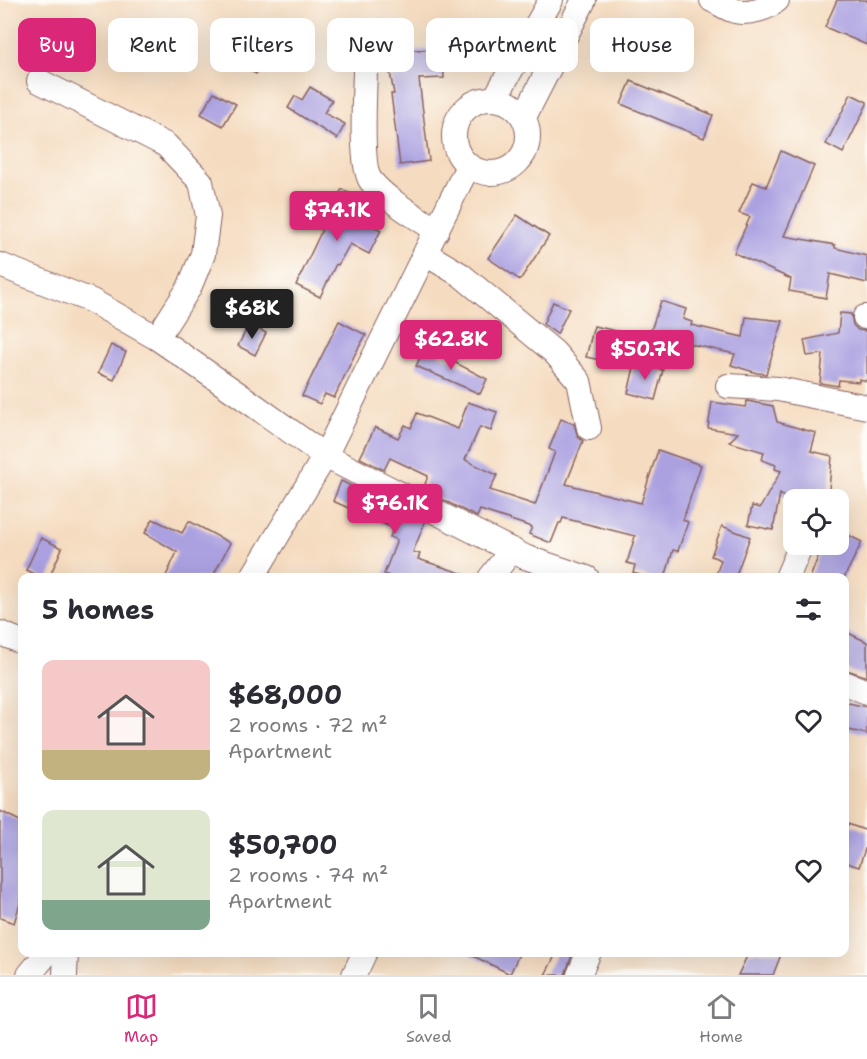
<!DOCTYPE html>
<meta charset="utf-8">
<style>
body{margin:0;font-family:"Shantell Sans",sans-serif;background:#f7f7f7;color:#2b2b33;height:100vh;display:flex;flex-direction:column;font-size:22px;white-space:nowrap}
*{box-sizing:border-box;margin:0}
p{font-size:20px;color:#7c7c81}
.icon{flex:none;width:33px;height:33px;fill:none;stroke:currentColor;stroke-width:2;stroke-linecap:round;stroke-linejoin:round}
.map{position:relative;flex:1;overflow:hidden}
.side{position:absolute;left:18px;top:573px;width:831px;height:384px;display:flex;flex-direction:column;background:#fff;border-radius:12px;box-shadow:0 6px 24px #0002}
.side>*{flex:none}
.hud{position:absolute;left:18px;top:18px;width:831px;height:54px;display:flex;gap:12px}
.fabs{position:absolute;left:783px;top:489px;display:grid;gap:12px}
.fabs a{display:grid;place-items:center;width:66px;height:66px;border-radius:12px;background:#fff;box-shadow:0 6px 24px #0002;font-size:30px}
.price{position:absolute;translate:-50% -51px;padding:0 14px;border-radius:6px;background:#db2777;color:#fff;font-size:20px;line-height:39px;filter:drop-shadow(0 2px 3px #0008)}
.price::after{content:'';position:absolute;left:50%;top:36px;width:18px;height:14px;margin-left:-9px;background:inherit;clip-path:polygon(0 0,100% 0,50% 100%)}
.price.on{background:#222;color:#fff}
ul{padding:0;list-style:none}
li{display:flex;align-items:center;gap:18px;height:150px;padding:0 24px}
li span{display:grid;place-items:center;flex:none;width:168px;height:120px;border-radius:12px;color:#555}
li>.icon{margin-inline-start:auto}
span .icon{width:72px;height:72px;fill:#fffc;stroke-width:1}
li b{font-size:26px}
h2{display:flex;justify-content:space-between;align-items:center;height:72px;padding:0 24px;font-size:26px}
.chip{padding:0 21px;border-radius:12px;background:#fff;box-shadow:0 6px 24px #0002;font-size:21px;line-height:54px}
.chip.on{background:#db2777;color:#fff}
.tabs{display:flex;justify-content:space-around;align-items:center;height:84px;border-top:2px solid #e1e1e2;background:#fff;font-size:16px;color:#7c7c81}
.tabs a{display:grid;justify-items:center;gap:3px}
.tabs .on{color:#db2777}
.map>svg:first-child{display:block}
.building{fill:#aba1e1}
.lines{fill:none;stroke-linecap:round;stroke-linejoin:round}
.minor-casing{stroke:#86615f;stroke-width:26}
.minor{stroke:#fff;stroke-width:24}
</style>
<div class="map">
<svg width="867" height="975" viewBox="0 0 867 975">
<rect width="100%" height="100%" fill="#fdfcf7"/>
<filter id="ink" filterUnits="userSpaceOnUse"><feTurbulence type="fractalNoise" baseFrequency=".0167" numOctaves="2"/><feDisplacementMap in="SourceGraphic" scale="12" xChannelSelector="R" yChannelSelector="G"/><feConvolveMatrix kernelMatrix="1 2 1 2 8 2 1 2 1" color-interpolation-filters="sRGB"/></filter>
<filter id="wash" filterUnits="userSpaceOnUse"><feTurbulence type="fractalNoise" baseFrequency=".008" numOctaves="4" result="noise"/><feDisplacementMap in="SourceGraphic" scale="24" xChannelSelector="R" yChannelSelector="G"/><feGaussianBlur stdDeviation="1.35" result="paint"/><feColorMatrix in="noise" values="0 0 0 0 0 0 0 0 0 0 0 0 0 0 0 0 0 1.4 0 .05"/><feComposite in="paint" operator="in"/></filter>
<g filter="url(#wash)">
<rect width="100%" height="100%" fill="#f5dcc0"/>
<g id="blocks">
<g class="building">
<polygon points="837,0 867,0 867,45 825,27"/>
<polygon points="255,30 274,40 256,74 237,64"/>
<polygon points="411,40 412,50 443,49 444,78 419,79 429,161 400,165 391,94 394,94 385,45"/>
<polygon points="631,81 713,115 704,138 621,104"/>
<polygon points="310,87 332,100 324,113 345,124 337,139 288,108 295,96 302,100"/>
<polygon points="214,92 236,104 223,126 201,114"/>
<polygon points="851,94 867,102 867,104 843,153 826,144"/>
<polygon points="781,151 814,166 784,236 835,245 835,248 867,256 867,283 830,274 826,298 789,291 791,279 734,253 750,217 739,213 753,182 766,187"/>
<polygon points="342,189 365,203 356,218 381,230 369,254 350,244 338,265 336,264 320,297 296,285 322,230 320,229"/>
<polygon points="517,215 549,236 520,280 488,258"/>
<polygon points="661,301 686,309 683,319 692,322 691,325 743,337 746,317 783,321 766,374 757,373 731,365 735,354 690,344 651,330"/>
<polygon points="553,302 569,309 557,334 543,324"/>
<polygon points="840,313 851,314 853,325 858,330 867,331 867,381 859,379 859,382 839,380 838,386 820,383 823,354 807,356 804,340 838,333"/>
<polygon points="339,321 366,335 355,354 334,398 325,394 320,404 302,396"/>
<polygon points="249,324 266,333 255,355 238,346"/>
<polygon points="594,326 626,333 618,364 586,357"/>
<polygon points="111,345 126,352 114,380 98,373"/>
<polygon points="425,347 487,379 480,394 416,366"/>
<polygon points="635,363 663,370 655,400 628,393"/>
<polygon points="747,401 773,406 777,422 816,433 811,451 832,456 828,500 789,500 780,494 773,530 748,525 752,506 760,508 781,471 775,469 776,465 762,460 764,452 729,442 738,433 708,428 712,402 745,407"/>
<polygon points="468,402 497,412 491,431 480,427 465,460 497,475 490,490 535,505 555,452 549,449 561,419 574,424 578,437 583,441 566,484 641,503 658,450 701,465 683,520 688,522 678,551 673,550 665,578 650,578 633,573 635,565 627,563 635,536 563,518 561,523 559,523 551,543 529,534 532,527 480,510 477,517 423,490 428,476 390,458 384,470 360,458 375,427 398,438 405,425 411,428 417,413 458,429"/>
<polygon points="341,481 425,522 413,552 420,554 418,559 464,574 463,578 394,578 384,574 397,540 390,537 393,528 333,501"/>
<polygon points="153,519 182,533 189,521 230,543 212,578 165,578 177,552 145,533"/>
<polygon points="722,526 750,537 735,578 715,578 721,560 711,556"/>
<polygon points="838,530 862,542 844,578 810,578 823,544 838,544"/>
<polygon points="41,538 62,548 49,578 42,578 26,570"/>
<polygon points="844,631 867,642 867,677 844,669"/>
<polygon points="844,702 867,707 867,734 844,729"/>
<polygon points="0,811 22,822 22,897 14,923 0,918"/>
<polygon points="848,824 867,831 867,843 859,867 844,862 844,834"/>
<polygon points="465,952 520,952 510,974"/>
<polygon points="557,952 573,952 565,975 545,975"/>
<polygon points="749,952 782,952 773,975 738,975"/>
</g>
</g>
</g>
<g filter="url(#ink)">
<use href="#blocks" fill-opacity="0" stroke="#86615f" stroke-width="1.5"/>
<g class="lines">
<defs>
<g id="minor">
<path d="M712 0C719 3 727 9 735 11 749 14 767 9 777 0"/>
<path d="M366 44C366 69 358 165 371 181 387 201 416 216 437 231"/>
<polyline points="39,81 166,145 201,182 208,216 203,254 189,288 157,338"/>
<polyline points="495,98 551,0"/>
<circle cx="491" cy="136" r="37"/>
<polyline points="524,117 584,0"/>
<polyline points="426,254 461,275 554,352 579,381 589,428"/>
<polyline points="0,265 92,301 157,338 251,403 325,456 525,557 587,578"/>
<polyline points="865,317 867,317"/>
<polyline points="728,386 778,389 867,407"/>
<polyline points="252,578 325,456 468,166"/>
<polyline points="490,578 512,550"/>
<polyline points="787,578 800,547"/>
<polyline points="0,633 22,642"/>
<polyline points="844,683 867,692"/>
<polyline points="29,975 48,952"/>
<polyline points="65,975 66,952"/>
<polyline points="354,975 365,952"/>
<polyline points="579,975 589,952"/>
</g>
</defs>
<use href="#minor" class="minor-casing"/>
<use href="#minor" class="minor"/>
</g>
</g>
</svg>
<div class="fabs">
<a><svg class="icon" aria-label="locate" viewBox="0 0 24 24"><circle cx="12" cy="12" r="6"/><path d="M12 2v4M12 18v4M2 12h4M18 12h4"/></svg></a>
</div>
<b class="price" style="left:337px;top:242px">$74.1K</b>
<b class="price on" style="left:252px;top:340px">$68K</b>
<b class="price" style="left:451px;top:371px">$62.8K</b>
<b class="price" style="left:645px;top:381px">$50.7K</b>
<b class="price" style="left:395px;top:535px">$76.1K</b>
<div class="hud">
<a class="chip on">Buy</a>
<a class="chip">Rent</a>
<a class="chip">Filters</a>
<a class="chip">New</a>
<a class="chip">Apartment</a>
<a class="chip">House</a>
</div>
<section class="side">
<h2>5 homes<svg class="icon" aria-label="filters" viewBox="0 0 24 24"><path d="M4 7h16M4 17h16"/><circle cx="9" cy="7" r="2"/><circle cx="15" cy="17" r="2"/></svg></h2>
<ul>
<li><span style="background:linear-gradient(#f6c9c9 75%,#c2b280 0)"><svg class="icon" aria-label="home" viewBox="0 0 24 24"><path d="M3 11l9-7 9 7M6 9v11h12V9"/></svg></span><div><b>$68,000</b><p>2 rooms · 72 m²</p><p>Apartment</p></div><svg class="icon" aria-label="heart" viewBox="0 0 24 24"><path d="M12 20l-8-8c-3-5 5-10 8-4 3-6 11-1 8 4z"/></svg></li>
<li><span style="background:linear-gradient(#dfe7d0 75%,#7fa58c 0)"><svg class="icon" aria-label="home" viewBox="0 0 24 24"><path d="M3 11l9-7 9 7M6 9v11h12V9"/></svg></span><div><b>$50,700</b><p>2 rooms · 74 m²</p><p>Apartment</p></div><svg class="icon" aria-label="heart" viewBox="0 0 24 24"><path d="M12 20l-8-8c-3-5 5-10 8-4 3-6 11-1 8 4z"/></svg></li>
</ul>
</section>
</div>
<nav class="tabs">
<a class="on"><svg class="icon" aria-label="map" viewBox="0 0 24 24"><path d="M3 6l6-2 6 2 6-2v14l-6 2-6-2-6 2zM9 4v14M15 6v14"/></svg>Map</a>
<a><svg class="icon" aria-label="saved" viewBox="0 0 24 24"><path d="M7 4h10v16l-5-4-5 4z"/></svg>Saved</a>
<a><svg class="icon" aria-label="home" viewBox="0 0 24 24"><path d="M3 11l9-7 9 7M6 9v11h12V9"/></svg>Home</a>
</nav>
